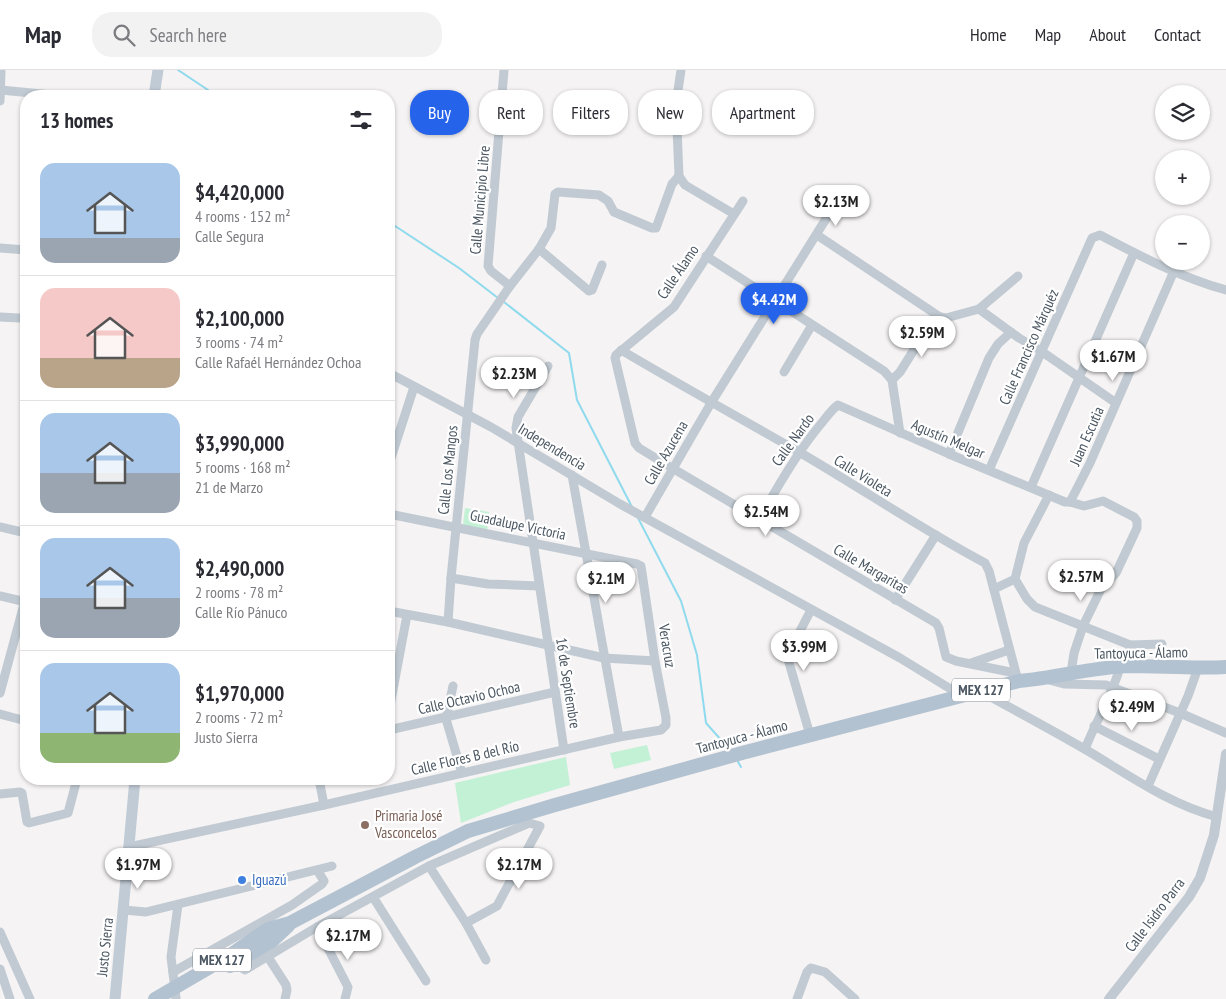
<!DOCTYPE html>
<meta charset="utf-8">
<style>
body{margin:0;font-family:"PT Sans Narrow",sans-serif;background:#f2f2f3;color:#2b2b33;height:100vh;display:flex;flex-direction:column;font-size:19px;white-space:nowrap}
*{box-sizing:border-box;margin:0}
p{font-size:16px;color:#7c7c81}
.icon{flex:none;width:28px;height:28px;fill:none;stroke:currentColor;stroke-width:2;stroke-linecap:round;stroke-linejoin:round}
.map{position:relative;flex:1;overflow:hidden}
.sheet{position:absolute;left:20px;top:20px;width:375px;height:695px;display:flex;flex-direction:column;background:#fff;border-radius:20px;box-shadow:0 1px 4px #0004}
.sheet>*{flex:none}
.hud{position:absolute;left:410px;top:20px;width:475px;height:45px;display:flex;gap:10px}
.fabs{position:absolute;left:1155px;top:15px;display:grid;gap:10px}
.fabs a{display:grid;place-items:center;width:55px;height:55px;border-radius:50%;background:#fff;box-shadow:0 1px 4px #0004;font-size:25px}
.price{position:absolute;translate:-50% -42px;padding:0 11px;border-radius:18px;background:#fff;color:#222;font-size:16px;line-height:32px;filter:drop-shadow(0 1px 2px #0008)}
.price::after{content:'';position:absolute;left:50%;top:30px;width:15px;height:11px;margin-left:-8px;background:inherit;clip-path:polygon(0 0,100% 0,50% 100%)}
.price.current{background:#2563eb;color:#fff}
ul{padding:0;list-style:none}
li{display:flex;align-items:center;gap:15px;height:125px;padding:0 20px}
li+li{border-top:1px solid #e1e1e2}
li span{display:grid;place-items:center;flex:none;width:140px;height:100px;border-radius:15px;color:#555}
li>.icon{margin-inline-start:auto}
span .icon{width:60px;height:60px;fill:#fffc;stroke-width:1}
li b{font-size:21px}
h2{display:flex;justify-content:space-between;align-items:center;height:60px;padding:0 20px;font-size:21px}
.chip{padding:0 18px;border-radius:20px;background:#fff;box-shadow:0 1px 4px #0004;font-size:18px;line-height:45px}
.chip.current{background:#2563eb;color:#fff}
header{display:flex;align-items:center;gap:30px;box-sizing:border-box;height:70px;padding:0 25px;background:#fff;border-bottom:1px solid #e1e1e2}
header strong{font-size:24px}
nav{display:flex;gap:28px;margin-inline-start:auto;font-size:18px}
.search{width:350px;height:45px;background:#f2f2f3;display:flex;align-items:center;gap:12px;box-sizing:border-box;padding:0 18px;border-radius:20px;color:#7c7c81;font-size:19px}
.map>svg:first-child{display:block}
.green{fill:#c3f1d5}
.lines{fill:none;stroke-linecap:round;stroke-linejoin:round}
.stream{stroke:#90daee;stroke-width:2}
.minor{stroke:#c1cad2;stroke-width:9}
.tertiary{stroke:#c1cad2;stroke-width:10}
.secondary{stroke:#c1cbd6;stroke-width:11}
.primary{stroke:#b3c2d1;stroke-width:14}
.education-dot{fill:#8d6e63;stroke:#fff;stroke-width:2}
.shop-dot{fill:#3f7fe0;stroke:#fff;stroke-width:2}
.labels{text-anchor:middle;stroke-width:4.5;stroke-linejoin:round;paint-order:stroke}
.shield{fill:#fff;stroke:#808990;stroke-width:1}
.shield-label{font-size:14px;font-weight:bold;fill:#4a5661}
.street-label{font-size:15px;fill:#4a5661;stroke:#fff}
.education-label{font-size:15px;fill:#785e54;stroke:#fff;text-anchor:start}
.shop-label{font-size:15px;fill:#366cbe;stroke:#fff;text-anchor:start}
</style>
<header>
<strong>Map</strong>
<div class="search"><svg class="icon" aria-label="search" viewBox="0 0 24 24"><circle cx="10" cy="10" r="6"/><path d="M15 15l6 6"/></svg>Search here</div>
<nav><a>Home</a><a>Map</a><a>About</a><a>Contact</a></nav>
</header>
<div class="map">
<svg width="1226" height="929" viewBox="0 0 1226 929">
<rect width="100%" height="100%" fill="#f5f3f3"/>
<g class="green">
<polygon points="465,438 489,442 487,461 463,455"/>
<polygon points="647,675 651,690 614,699 610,683"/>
<polygon points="566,687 570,715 514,732 461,753 455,713"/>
</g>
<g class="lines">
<g class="stream">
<polyline points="178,0 217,26"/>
<polyline points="389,152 459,198 498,228"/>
<polyline points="504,232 569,283 577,330 632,437"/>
<polyline points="638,448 681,531 697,585 706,653 730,680"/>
<polyline points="737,690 741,697"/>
</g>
<g class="minor">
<polyline points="504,0 488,196 491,201 510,216"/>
<polyline points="681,0 676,34 679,106 685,115 734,144"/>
<polyline points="1,20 62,26"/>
<polyline points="0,31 1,0"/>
<polyline points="743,131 674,237 616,285 615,288 635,373 639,378 672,398 936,553 939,558 946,587 956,591 1015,603"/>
<polyline points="817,165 940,247"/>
<polyline points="0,178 26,180"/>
<polyline points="539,179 589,221 592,220 602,195"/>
<polyline points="706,186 884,301 892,310"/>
<polyline points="979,239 1019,268 1041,281 1116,333"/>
<polyline points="0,247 19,248"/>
<path d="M621 280C680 315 740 348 799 382 861 418 921 459 985 493L989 501 1017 607"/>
<polyline points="548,296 518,347 516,358 564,680"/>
<polyline points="784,302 812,255"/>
<polyline points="389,303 491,357 620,434 900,588 962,626"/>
<polyline points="892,310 900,302 932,251 940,247 946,248 979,239 1018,206"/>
<polyline points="892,310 900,363"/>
<polyline points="949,384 989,288 998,274 1011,262"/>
<polyline points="389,394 414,317"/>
<path d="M989 400 1092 168 1100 165C1140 186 1182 208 1226 220"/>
<polyline points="572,405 619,667"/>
<polyline points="1031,417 1134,183"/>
<polyline points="1070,432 1090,393 1174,201"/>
<polyline points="645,447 711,333 834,136"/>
<path d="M759 450C777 417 796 384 820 355 826 348 831 340 838 335L949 384 1065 432H1070L1084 436 1103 431 1134 447 1137 451V458L1116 503 1101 519 1083 556 1074 583 1071 603"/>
<polyline points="0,457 26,463"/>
<polyline points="451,508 488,514 539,516"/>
<polyline points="1015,509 1027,529 1035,537 1130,575 1162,574"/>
<polyline points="1015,509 1024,473 1049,425"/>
<polyline points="994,519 1015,509"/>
<polyline points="0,526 26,532"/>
<polyline points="895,530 936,465"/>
<polyline points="389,541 448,552 604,588 655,591"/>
<polyline points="448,552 451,508 475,270 477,264 510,216 539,179 551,158 555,124 558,122 599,125 608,131 614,142 652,158 656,158 672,114 679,106"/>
<polyline points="971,593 1009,580"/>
<polyline points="1129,596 1130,575"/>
<polyline points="1049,610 1064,614 1106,615 1180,643 1226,663"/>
<polyline points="453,616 446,649 462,703"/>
<path d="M980 621C1016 641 1052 660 1088 681 1130 706 1169 734 1217 747"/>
<polyline points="0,623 26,527"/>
<polyline points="389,641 407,545"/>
<polyline points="0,644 26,651"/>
<polyline points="1094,656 1159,689"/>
<polyline points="389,660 555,622"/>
<polyline points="810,665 788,589 789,582 811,540"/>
<path d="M1085 679C1096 651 1112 626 1120 597"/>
<polyline points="319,709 324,735"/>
<polyline points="1148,716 1188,626 1198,598"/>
<polyline points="0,724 20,722 22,723 27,752 29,753 68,743 77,709"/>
<polyline points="129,777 324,735 619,667 661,660 666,655 666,648 655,591 641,496 637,494 389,444"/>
<polyline points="429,796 466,853 486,890"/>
<polyline points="373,827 426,911"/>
<polyline points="124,840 146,842 332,796"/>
<polyline points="317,857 348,917 345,929"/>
<polyline points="0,862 30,929"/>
<polyline points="268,887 286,915 287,920 285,929"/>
<polyline points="232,890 234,893 245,900 317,857 429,796 529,753 540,756 497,836 466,853"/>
<polyline points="0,899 10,929"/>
<polyline points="173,902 292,835 322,814 324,811 317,800"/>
<polyline points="176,928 171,887 178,835"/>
<polyline points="797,929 807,902 811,898 825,902 855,929"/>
</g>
<polyline class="tertiary" points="1109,929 1189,827 1200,808 1214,765 1226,684"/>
<g class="secondary">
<polyline points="154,26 158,0"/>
<polyline points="115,929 135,709"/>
</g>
<g class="primary">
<polyline points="230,896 272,871 288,856"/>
<path d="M155 929 229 886 268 859 290 853 415 787 468 761 555 735 742 683 1019 611C1056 608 1092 597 1130 596 1162 596 1194 599 1226 597"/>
</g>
</g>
<circle class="education-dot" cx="365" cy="755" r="5"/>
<circle class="shop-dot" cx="242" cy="810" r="5"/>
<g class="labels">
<g class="shield">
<rect x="952" y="608.5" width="58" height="23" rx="4"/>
<rect x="193" y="878.5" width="58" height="23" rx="4"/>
</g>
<g class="shield-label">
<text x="981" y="625">MEX 127</text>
<text x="222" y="895">MEX 127</text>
</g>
<g class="street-label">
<text transform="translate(480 130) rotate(-85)" y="5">Calle Municipio Libre</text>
<text transform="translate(678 202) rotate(-56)" y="5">Calle Álamo</text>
<text transform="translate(1029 277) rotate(-66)" y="5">Calle Francisco Márquéz</text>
<text transform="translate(1087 366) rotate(-66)" y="5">Juan Escutia</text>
<text transform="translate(948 369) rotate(23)" y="5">Agustín Melgar</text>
<text transform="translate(793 370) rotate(-54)" y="5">Calle Nardo</text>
<text transform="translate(552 377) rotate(31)" y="5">Independencia</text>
<text transform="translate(666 383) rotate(-60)" y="5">Calle Azucena</text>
<text transform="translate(448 400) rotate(-84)" y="5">Calle Los Mangos</text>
<text transform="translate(863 406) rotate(32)" y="5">Calle Violeta</text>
<text transform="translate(518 455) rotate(12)" y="5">Guadalupe Victoria</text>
<text transform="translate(871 499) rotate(30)" y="5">Calle Margaritas</text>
<text transform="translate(667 576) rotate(81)" y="5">Veracruz</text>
<text transform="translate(1141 583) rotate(-1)" y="5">Tantoyuca - Álamo</text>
<text transform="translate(568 613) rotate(81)" y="5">16 de Septiembre</text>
<text transform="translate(469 628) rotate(-13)" y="5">Calle Octavio Ochoa</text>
<text transform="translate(742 667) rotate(-15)" y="5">Tantoyuca - Álamo</text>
<text transform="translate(465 688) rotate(-13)" y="5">Calle Flores B del Río</text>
<text transform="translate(1155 845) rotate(-53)" y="5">Calle Isidro Parra</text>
<text transform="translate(105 877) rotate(-84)" y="5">Justo Sierra</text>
</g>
<g class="education-label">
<text x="375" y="751">Primaria José<tspan x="375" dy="17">Vasconcelos</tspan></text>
</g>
<g class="shop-label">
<text x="252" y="815">Iguazú</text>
</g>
</g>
</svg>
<div class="fabs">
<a><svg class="icon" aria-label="layers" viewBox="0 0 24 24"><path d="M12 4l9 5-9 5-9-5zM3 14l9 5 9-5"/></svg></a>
<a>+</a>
<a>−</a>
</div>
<b class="price" style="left:836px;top:157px">$2.13M</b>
<b class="price current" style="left:774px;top:255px">$4.42M</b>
<b class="price" style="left:922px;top:288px">$2.59M</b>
<b class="price" style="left:1113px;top:312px">$1.67M</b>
<b class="price" style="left:514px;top:329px">$2.23M</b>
<b class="price" style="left:766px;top:467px">$2.54M</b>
<b class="price" style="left:1081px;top:532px">$2.57M</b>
<b class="price" style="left:606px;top:534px">$2.1M</b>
<b class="price" style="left:804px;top:602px">$3.99M</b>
<b class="price" style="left:1132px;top:662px">$2.49M</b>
<b class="price" style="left:138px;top:820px">$1.97M</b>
<b class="price" style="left:519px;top:820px">$2.17M</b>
<b class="price" style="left:348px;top:891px">$2.17M</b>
<div class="hud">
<a class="chip current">Buy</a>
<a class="chip">Rent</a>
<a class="chip">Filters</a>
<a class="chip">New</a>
<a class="chip">Apartment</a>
</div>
<section class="sheet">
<h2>13 homes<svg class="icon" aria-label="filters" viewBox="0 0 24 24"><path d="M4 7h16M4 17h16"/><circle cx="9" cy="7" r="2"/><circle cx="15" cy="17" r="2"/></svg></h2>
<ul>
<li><span style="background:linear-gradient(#a9c7e8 75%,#9aa5b1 0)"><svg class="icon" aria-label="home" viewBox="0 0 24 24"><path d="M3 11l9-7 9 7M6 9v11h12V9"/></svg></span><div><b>$4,420,000</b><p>4 rooms · 152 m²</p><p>Calle Segura</p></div></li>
<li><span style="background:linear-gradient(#f6c9c9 70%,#b9a48a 0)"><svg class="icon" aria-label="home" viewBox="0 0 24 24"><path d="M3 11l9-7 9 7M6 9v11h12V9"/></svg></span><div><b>$2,100,000</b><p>3 rooms · 74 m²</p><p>Calle Rafaél Hernández Ochoa</p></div></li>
<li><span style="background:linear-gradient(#a9c7e8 60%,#9aa5b1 0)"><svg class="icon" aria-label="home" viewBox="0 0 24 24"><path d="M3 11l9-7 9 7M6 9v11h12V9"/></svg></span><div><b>$3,990,000</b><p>5 rooms · 168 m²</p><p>21 de Marzo</p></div></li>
<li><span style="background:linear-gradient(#a9c7e8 60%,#9aa5b1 0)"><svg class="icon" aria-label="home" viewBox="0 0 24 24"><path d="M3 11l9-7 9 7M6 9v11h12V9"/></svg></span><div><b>$2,490,000</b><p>2 rooms · 78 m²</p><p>Calle Río Pánuco</p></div></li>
<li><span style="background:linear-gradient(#a9c7e8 70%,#8fb573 0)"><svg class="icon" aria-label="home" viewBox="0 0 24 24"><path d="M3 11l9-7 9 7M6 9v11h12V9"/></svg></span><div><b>$1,970,000</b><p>2 rooms · 72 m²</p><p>Justo Sierra</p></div></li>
</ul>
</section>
</div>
